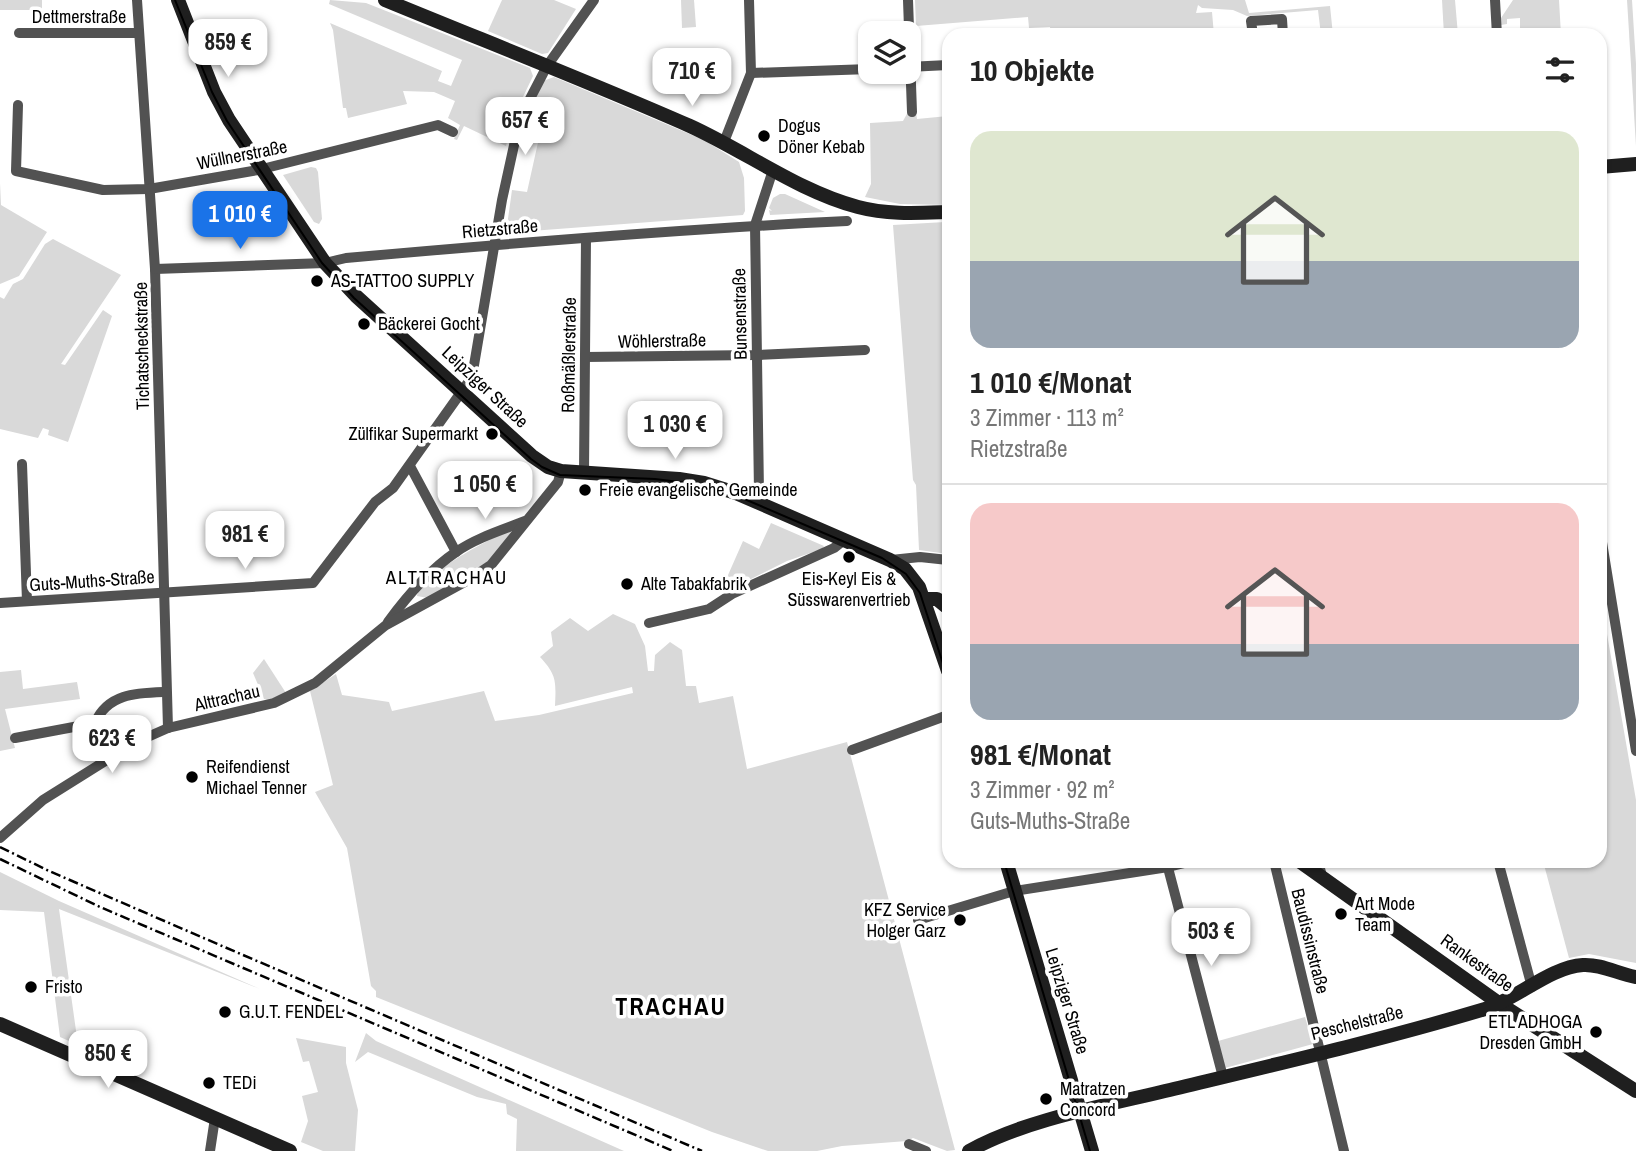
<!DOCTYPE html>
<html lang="de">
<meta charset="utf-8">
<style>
body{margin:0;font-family:"Archivo Narrow",sans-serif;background:#f6f6f6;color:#222;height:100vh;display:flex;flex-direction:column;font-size:26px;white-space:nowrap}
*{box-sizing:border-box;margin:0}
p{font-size:23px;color:#767676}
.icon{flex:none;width:38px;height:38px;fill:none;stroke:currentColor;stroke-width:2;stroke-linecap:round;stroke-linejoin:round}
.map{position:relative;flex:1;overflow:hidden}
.drawer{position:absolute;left:942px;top:28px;width:665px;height:840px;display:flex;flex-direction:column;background:#fff;border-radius:21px;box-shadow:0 2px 5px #0004}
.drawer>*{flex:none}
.fabs{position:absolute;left:858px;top:21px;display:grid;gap:14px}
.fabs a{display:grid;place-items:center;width:63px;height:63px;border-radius:14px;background:#fff;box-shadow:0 2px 5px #0004;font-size:35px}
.price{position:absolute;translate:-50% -60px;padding:0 16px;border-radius:14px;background:#fff;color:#222;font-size:23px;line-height:46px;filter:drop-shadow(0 2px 4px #0008)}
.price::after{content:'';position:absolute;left:50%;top:42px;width:21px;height:16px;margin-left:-10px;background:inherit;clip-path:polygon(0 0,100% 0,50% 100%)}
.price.current{background:#1a73e8;color:#fff}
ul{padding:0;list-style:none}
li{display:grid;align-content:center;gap:14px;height:371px;padding:0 28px}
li+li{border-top:2px solid #e0e0e0}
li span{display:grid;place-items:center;height:217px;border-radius:21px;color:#555}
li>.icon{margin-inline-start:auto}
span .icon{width:126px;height:126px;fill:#fffc;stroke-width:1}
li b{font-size:30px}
h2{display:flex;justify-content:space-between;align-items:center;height:84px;padding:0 28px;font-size:30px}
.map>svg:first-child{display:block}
.green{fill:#d9d9d9}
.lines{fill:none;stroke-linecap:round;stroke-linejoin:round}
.street{stroke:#525252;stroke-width:10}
.secondary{stroke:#1f1f1f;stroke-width:14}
.tram{stroke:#000;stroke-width:2}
.rail{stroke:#000;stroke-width:2.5;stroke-dasharray:10 3.5 2 3.5;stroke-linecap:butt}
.poi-dot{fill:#000;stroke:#fff;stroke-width:2.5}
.labels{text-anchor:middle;stroke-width:7;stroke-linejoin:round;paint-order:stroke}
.street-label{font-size:18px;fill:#000;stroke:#fff}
.poi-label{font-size:18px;fill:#000;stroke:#fff;text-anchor:start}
.neighbourhood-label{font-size:19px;letter-spacing:2px;fill:#000;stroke:#fff}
.district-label{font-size:24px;font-weight:bold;letter-spacing:2px;fill:#000;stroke:#fff}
</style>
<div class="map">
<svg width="1636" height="1151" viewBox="0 0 1636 1151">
<rect width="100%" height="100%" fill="#fff"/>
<g class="green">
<rect x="0" y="0" width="42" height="10"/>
<polygon points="330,0 366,3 530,68 533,76 513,118 506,146 464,126 457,140 454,139 460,125 448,118 455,101 434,92 403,91 407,104 348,118 346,108 343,108 333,30 330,23 442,71 438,81 451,86 462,60 329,4"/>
<polygon points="502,0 554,0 576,9 548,53 542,54 488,31"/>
<polygon points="681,0 694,0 696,27 682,28"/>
<polygon points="915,0 1245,0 1249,13 1330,6 1333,35 1321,35 1318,10 1247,16 1233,10 1202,8 1198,5 1196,13 1212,12 1214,35 1051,35 1050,27 1029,28 1028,17 916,26"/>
<polygon points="1442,0 1455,0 1458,35 1444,35"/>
<polygon points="1513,0 1559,0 1561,35 1509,35 1509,31 1520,30 1520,18 1507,19 1507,24 1501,25 1501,18"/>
<polygon points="1627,0 1632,0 1636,64 1636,146"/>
<polygon points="554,77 704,140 739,162 744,178 745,211 743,215 506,233 512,190 527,192 539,138 522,133 543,81"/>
<polygon points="908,112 916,112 917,119 948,116 948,205 900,204 865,197 871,184 870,123 903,121"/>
<polygon points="311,167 316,168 318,172 322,219 319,224 314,222 283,175"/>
<polygon points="0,183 1,205 47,232 19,276 0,284"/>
<polygon points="780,194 785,194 825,212 770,215 769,210 772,211 769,208 773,198"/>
<polygon points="945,222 948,272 948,554 919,550 916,485 913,480 893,225"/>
<polygon points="53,239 121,275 61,364 65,365 103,310 112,316 68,442 48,435 49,430 43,428 38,438 0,429 0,297 4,299 13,284 23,279 45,244"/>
<polygon points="771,523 824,546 822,549 787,561 723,593 721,591 743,541 759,549"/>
<path d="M508 530 512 533 489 561 428 598 417 596C422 573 486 542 508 530Z"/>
<polygon points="1600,594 1636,800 1636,963 1589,954 1569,958 1543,861 1600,861"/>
<path d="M613 614 635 624 645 646 648 671H654L655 655 670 642 682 650 686 686H696L699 703 733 696 747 769 847 742 955 1150 947 1151 913 1138 907 1141 842 1146 817 1151H768L712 1132 376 997V991L371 986 347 848 315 792 333 785 310 691 336 674 342 695 389 702 392 711 484 691 495 721 539 715 633 693 632 687 555 706C556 682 557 675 540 657L553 646 551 632 570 618 588 631Z"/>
<polygon points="264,659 286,693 269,700 264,699 253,673"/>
<polygon points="21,670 23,689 77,682 80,699 5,709 15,748 0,751 0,672"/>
<polygon points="0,872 59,901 260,989 59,909 78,1045 60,1037 44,912 0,910"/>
<polygon points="1305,1017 1313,1044 1225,1068 1218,1041"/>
<polygon points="366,1033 376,1041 624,1151 516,1151 517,1119 507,1114 506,1104 477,1097 368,1052 355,1062"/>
<polygon points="296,1038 346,1047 346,1063 358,1110 355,1151 323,1151 301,1142 308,1121 302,1096 318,1092 309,1061 303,1062"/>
</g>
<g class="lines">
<g class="street">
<polyline points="137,0 155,269 168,728"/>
<polyline points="908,0 912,112"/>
<polyline points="1495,0 1497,35"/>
<polyline points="19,33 139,33"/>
<polyline points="1253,35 1251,21 1282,19 1283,35"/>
<polyline points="908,67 948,65"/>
<polyline points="751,73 870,69"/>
<polyline points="18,105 16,171 103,190 149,189 258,170 438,125 453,132"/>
<polyline points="724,142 751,73 749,0"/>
<path d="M155 269 325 263 346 258C513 243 680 229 847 221"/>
<polyline points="585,357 756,355 865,350"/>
<polyline points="22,464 27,601"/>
<polyline points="410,466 456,552"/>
<polyline points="584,473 586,238"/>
<polyline points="755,501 759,492 755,225 773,170"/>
<polyline points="1600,530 1636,751"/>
<polyline points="891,560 920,557 948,560"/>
<polyline points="0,603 313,583 375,502 393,488 472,377 502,200 520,118 547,66 594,0"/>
<path d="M388 622C407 596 428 571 456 552 476 538 502 530 525 521"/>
<polyline points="649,623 709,609 732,594 834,548 844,540"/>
<path d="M15 738 95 723C108 693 137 693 166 692"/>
<polyline points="852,750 948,715"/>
<polyline points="0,838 43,800 134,743 168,728 274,703 315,683 386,625 470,579 491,565 558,482 561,471"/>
<polyline points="1274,861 1344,1151"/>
<polyline points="1318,861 1322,876"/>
<polyline points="1498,861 1532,987"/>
<polyline points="1167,864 1223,1077"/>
<polyline points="918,920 1014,891 1168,867 1193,861"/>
<polyline points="909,1144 926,1151"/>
<polyline points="210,1151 215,1118"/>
</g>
<g class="secondary">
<polyline points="178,0 214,92 229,120 325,263 356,296 532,456 548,467 561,471 679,479 704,483 736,493 890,560 905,569 919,587 948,671"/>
<path d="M385 0C487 42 590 82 690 126 747 152 798 191 858 207 888 215 918 213 948 212"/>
<polyline points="1600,167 1636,164"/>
<polyline points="924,599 937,599 948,608"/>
<polyline points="1006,861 1092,1151"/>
<polyline points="1299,861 1500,1004 1636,1091"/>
<polyline points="0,1024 290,1151"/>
<path d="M969 1151C1022 1121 1102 1106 1161 1092 1269 1066 1378 1041 1485 1009 1517 999 1550 967 1583 965 1602 964 1618 974 1636 977"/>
</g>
<g class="tram">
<polyline points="175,0 212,92 227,121 322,263 354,298 531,459 542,467 560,475 655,479 703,485 735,495 882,558 906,574 920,593 948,679"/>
<polyline points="1004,861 1090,1151"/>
</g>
<g class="rail">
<polyline points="0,847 49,871 236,952 702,1151"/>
<polyline points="0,859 100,907 673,1151"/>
</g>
</g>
<g class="poi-dot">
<circle cx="764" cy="136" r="7"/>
<circle cx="317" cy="281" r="7"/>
<circle cx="364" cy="324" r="7"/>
<circle cx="492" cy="434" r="7"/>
<circle cx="585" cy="490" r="7"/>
<circle cx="849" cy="557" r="7"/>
<circle cx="627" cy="584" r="7"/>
<circle cx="192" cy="777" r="7"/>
<circle cx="1341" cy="914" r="7"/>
<circle cx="960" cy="920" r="7"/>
<circle cx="31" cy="987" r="7"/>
<circle cx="225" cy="1012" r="7"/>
<circle cx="1596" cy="1032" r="7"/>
<circle cx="209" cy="1083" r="7"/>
<circle cx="1046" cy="1099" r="7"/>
</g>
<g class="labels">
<g class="street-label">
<text x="79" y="23">Dettmerstraße</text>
<text transform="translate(242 155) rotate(-11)" y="6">Wüllnerstraße</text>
<text transform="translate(500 229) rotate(-5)" y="6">Rietzstraße</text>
<text transform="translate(740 314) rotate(-91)" y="6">Bunsenstraße</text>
<text transform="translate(662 341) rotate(-1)" y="6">Wöhlerstraße</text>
<text transform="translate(142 346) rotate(-91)" y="6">Tichatscheckstraße</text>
<text transform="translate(569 355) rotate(-89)" y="6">Roßmäßlerstraße</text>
<text transform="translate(485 387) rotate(43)" y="6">Leipziger Straße</text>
<text transform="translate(92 581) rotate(-4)" y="6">Guts-Muths-Straße</text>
<text transform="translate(227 698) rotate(-13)" y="6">Alttrachau</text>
<text transform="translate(1310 941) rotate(76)" y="6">Baudissinstraße</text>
<text transform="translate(1477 963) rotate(36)" y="6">Rankestraße</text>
<text transform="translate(1067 1001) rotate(73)" y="6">Leipziger Straße</text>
<text transform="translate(1357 1023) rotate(-14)" y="6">Peschelstraße</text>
</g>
<g class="poi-label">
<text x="778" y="132">Dogus<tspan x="778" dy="21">Döner Kebab</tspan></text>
<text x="331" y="287">AS-TATTOO SUPPLY</text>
<text x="378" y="330">Bäckerei Gocht</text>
<text x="478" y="440" text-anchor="end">Zülfikar Supermarkt</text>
<text x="599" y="496">Freie evangelische Gemeinde</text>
<text x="849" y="585" text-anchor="middle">Eis-Keyl Eis &amp;<tspan x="849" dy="21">Süsswarenvertrieb</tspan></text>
<text x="641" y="590">Alte Tabakfabrik</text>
<text x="206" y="773">Reifendienst<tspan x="206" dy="21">Michael Tenner</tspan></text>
<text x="1355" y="910">Art Mode<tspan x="1355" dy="21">Team</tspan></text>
<text x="946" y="916" text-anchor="end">KFZ Service<tspan x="946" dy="21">Holger Garz</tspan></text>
<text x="45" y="993">Fristo</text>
<text x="239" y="1018">G.U.T. FENDEL</text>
<text x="1582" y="1028" text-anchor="end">ETL ADHOGA<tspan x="1582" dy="21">Dresden GmbH</tspan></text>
<text x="223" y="1089">TEDi</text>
<text x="1060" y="1095">Matratzen<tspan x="1060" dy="21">Concord</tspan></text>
</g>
<g class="neighbourhood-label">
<text x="447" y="584">ALTTRACHAU</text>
</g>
<g class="district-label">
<text x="671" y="1015">TRACHAU</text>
</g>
</g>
</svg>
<div class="fabs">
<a><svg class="icon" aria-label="layers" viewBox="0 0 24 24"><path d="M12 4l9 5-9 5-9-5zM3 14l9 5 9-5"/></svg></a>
</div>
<b class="price" style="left:228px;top:79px">859 €</b>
<b class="price" style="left:692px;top:108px">710 €</b>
<b class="price" style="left:525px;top:157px">657 €</b>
<b class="price current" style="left:240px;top:251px">1 010 €</b>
<b class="price" style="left:675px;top:461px">1 030 €</b>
<b class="price" style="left:485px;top:521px">1 050 €</b>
<b class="price" style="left:245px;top:571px">981 €</b>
<b class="price" style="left:112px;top:775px">623 €</b>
<b class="price" style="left:1211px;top:968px">503 €</b>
<b class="price" style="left:108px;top:1090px">850 €</b>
<section class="drawer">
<h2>10 Objekte<svg class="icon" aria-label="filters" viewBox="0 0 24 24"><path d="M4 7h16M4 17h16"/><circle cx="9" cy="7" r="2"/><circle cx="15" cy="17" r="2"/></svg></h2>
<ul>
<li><span style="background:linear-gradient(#dfe7d0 60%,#9aa5b1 0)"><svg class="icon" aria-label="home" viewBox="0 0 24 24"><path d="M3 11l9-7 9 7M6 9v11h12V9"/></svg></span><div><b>1 010 €/Monat</b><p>3 Zimmer · 113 m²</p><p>Rietzstraße</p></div></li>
<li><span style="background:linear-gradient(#f6c9c9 65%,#9aa5b1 0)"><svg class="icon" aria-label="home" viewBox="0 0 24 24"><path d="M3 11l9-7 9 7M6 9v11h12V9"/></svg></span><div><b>981 €/Monat</b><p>3 Zimmer · 92 m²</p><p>Guts-Muths-Straße</p></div></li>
</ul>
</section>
</div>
